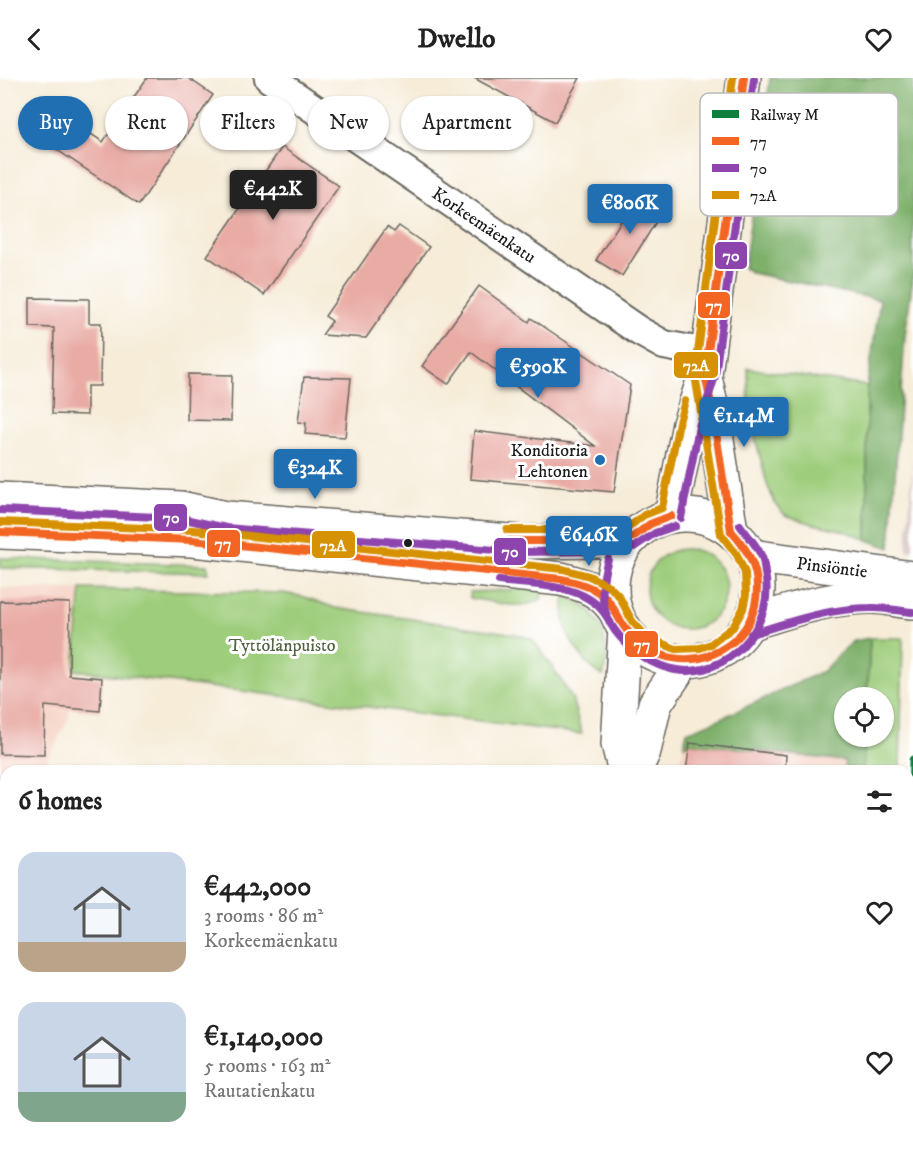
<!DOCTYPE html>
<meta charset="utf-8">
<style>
body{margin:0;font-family:"IM FELL DW Pica",serif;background:#f6f6f6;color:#222;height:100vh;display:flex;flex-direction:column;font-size:22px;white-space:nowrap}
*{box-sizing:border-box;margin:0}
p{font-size:20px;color:#767676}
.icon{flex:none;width:33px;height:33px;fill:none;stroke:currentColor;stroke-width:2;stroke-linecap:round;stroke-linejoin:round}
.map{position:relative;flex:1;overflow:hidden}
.side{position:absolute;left:0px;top:687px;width:914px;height:384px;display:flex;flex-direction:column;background:#fff;border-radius:18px 18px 0 0;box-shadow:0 2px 4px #0004}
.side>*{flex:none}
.guide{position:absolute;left:18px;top:18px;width:600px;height:54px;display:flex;gap:12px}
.fabs{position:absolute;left:834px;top:609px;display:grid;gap:12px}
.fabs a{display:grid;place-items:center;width:60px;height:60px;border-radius:50%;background:#fff;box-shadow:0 2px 4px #0004;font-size:30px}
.price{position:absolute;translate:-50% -51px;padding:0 14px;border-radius:6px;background:#1f6fb2;color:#fff;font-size:20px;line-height:39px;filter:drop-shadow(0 2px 3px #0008)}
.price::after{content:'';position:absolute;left:50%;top:36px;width:18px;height:14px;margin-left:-9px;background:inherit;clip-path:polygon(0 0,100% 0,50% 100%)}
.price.current{background:#222;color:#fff}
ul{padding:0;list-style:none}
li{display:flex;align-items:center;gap:18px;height:150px;padding:0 18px}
li span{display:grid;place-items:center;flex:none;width:168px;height:120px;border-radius:18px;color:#555}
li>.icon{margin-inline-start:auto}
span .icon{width:72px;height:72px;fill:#fffc;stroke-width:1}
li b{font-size:26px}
h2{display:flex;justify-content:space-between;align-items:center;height:72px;padding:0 18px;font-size:26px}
.tag{padding:0 21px;border-radius:27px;background:#fff;box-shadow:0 2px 4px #0004;font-size:21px;line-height:54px}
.tag.current{background:#1f6fb2;color:#fff}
header{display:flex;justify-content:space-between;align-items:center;height:78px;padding:0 18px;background:#fff;font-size:27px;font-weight:700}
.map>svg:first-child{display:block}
.built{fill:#f6d2c3}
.industrial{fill:#d1bfbd}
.green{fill:#9ecd7b;stroke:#5d744c;stroke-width:1.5}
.forest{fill:#7eb06b;stroke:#4d6644;stroke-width:1.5}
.building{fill:#e9aca5}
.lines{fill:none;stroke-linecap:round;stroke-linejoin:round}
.street-casing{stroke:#68655e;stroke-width:32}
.secondary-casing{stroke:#68655e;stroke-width:36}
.street{stroke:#fff;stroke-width:28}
.secondary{stroke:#fff;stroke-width:33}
.bus-1-casing{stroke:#fff;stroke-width:12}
.bus-2-casing{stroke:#fff;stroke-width:12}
.bus-3-casing{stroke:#fff;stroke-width:12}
.bus-1{stroke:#f26522;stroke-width:8}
.bus-2{stroke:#8e44ad;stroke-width:8}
.bus-3{stroke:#d69104;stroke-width:8}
.rail-1-casing{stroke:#fff;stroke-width:14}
.rail-1{stroke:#0e7f3c;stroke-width:9}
.poi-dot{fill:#1f6fb2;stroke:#fff;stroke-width:2}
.bus-dot{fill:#1c1c1c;stroke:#fff;stroke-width:2}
.labels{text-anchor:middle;stroke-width:6;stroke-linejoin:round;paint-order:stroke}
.street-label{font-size:18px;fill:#1c1c1c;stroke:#fff}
.poi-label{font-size:18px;fill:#1c1c1c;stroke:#fff;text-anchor:end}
.park-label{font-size:18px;fill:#506342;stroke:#fff}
.key{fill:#fff;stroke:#bbb;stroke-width:1.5}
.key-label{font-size:16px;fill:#1c1c1c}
.line-badge{stroke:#fff;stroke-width:2}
.badge-label{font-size:16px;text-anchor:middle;font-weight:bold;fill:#fff}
</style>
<header><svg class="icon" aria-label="back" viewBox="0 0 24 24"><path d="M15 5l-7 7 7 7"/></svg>Dwello<svg class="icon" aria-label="heart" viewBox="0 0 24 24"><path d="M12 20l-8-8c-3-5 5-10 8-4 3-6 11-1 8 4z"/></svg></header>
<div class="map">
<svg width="913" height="1071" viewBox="0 0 913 1071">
<rect width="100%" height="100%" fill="#fff"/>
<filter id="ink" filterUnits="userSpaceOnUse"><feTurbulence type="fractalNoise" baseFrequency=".0167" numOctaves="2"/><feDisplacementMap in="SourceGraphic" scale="12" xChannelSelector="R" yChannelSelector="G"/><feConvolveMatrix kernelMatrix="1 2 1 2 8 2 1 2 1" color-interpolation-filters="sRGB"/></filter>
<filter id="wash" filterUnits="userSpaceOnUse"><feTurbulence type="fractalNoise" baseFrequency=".008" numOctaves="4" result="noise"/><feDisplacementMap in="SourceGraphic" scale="24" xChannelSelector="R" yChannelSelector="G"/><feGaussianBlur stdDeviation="1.35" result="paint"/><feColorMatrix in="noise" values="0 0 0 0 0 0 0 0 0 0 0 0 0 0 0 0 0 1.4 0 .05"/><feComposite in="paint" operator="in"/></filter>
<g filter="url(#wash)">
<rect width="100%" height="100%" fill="#f6ecd8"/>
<g class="built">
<polygon points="0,510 81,511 69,640 41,693 6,693 6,754 0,751"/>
<polygon points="690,665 845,683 844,693 679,693 684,667"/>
</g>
<polygon class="industrial" points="913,375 913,473 907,472"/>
<g class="green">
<polygon points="748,290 867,308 867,462 845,453 813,446 785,437 775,425 767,406 749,336"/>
<circle cx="686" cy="511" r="40"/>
<polygon points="0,480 207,487 209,495 0,490"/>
<path d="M543 510 541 521C523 534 490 523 470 520V514Z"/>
<polygon points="81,511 283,515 305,519 335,530 516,556 532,561 552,588 572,620 582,656 74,592"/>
<path d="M565 517C600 531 612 562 603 598 587 589 565 560 564 541 563 533 564 525 565 517Z"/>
<polygon points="870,560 903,560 900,693 863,693 865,659 884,658 884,620 867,619"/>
<polygon points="845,1065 894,1065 894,1071 846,1071"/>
</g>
<g class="forest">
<polygon points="770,0 913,0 913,199 905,258 890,470 867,462 867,308 880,222 752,195 744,190"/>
<polygon points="870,560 867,619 844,620 844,658 865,659 863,693 844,693 845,683 690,665 684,667 687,654 722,640 823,593 837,578 854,563"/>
<polygon points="822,1065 845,1065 846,1071 821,1071"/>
</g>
<g id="blocks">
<g class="building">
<polygon points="147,0 188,0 213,17 139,127 44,63 62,37 103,64"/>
<polygon points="474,0 580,0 555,44"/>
<polygon points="282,69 339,108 264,217 207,178"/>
<polygon points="639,115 664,131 622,198 596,182"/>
<polygon points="399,148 429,169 366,260 322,257 332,243 325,238 387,149 394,154"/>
<polygon points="479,208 529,244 531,240 630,307 614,414 470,401 474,353 595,368 471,274 448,306 422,288"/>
<polygon points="30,220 89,221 89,245 101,245 100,308 87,308 87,337 52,336 54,250 30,249"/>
<polygon points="188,296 232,297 231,343 187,342"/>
<polygon points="304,299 351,300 345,359 305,356 306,345 298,344"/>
<polygon points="0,523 70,525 69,597 102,600 100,633 45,628 44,677 0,676"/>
<polygon points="690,665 786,677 785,693 686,693"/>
</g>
</g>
</g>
<g filter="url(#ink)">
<use href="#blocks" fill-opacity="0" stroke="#68655e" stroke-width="1.5"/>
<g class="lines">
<defs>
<g id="street">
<polyline points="269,0 639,253 664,267 707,275"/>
<polyline points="0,768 6,771"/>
<polyline points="33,1071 37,1065"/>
</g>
<g id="secondary">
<polyline points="705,299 713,335 731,453"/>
<polyline points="0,421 181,430 227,440 521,464 601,463 633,459"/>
<circle cx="685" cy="510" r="73"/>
<polyline points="671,438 689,346 705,297 744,0"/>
<path d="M0 454 192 462 561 501C586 507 602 513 616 534"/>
<polyline points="751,478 913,500"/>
<path d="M748 546C789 533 828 519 871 519 885 519 899 523 913 524"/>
<polyline points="625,693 618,666 625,551"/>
<polyline points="635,693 644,673 655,626 684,583"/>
<polyline points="584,1065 584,1071"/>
</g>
</defs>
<use href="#street" class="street-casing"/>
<use href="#secondary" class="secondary-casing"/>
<use href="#street" class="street"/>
<use href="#secondary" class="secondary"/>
<defs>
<g id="bus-1">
<polyline points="731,453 713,335 705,297 744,0"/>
<path d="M0 454 192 462 561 501C576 504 591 508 603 517 614 527 617 540 626 551 650 583 695 591 727 568 747 555 757 533 757 509 757 487 746 469 731 453"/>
<polyline points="509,463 601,463 633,459 650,446 671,438"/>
</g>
<g id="bus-2">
<polyline points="0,432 180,440 226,450 521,474 601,473 634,469 655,455 675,448"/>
<polyline points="681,440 699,349 715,298 754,1"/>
<path d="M608 481C595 524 605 551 640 577 653 586 671 593 687 593 737 592 775 542 765 495 764 489 764 482 761 477 756 466 746 456 740 447"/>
<path d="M499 503C534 508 586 504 607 539"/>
<path d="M751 556C790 544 829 530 870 530 884 529 898 533 912 534"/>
</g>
<g id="bus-3">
<polyline points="0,444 193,452 563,491 589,498 609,508 619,518 632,543 643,555 653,562 676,571 700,570 711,566 733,549 743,531 746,517 745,495 737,477 721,456 695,297 733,0"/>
<polyline points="507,452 600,452 629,449 644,437 662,430 679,344 685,323"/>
</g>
</defs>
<use href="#bus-1" class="bus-1-casing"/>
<use href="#bus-2" class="bus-2-casing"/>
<use href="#bus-3" class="bus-3-casing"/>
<use href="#bus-1" class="bus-1"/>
<use href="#bus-2" class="bus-2"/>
<use href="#bus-3" class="bus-3"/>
<defs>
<polyline id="rail-1" points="908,950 913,682"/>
</defs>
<use href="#rail-1" class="rail-1-casing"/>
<use href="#rail-1" class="rail-1"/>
</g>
</g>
<circle class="poi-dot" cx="600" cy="382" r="6"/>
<circle class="bus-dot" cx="408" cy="465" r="5"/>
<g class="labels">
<g class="street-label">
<text transform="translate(484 147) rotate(34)" y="6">Korkeemäenkatu</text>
<text transform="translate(832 489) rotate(7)" y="6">Pinsiöntie</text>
</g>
<g class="poi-label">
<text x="588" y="378">Konditoria<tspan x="588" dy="21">Lehtonen</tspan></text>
</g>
<g class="park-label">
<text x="282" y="573">Tyttölänpuisto</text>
</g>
</g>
<rect x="700" y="15" width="198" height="123" rx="9" class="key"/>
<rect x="712" y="32" width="27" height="8" fill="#0e7f3c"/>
<rect x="712" y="59" width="27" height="8" fill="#f26522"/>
<rect x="712" y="86" width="27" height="8" fill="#8e44ad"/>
<rect x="712" y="113" width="27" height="8" fill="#d69104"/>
<g class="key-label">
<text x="750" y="42">Railway M</text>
<text x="750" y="69">77</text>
<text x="750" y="96">70</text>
<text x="750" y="123">72A</text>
</g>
<g class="line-badge">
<rect x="714" y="163" width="34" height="29" rx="6" fill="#8e44ad"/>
<rect x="697" y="213" width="34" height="28" rx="6" fill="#f26522"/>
<rect x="673" y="273" width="46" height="28" rx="6" fill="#d69104"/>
<rect x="153" y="425" width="35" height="29" rx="6" fill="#8e44ad"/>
<rect x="206" y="451" width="35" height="29" rx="6" fill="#f26522"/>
<rect x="311" y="452" width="45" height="29" rx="6" fill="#d69104"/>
<rect x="493" y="459" width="34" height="29" rx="6" fill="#8e44ad"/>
<rect x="624" y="552" width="35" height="28" rx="6" fill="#f26522"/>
</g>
<g class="badge-label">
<text x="731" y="183">70</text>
<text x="714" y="233">77</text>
<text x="696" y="293">72A</text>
<text x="171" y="445">70</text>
<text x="223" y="471">77</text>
<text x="333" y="473">72A</text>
<text x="510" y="479">70</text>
<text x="642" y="572">77</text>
</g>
</svg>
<div class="fabs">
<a><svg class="icon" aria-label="locate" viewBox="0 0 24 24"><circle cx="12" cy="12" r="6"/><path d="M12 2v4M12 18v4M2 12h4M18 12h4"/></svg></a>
</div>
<b class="price current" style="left:273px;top:143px">€442K</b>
<b class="price" style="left:630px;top:157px">€806K</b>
<b class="price" style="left:538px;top:321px">€590K</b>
<b class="price" style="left:744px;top:370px">€1.14M</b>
<b class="price" style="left:315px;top:422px">€324K</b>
<b class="price" style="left:589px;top:489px">€646K</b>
<div class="guide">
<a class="tag current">Buy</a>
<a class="tag">Rent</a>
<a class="tag">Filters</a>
<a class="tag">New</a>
<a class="tag">Apartment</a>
</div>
<section class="side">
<h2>6 homes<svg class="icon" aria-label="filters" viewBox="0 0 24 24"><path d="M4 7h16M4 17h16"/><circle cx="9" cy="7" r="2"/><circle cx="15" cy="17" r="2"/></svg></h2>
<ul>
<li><span style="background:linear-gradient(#c9d6e8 75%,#b9a48a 0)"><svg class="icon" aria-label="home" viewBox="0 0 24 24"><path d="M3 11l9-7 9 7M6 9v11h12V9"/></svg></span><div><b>€442,000</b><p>3 rooms · 86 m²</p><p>Korkeemäenkatu</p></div><svg class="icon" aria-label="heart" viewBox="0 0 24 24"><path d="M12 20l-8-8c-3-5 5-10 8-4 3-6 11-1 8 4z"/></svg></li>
<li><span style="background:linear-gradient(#c9d6e8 75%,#7fa58c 0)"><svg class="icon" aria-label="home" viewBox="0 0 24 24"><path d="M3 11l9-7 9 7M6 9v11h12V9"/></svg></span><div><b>€1,140,000</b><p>5 rooms · 163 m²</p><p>Rautatienkatu</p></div><svg class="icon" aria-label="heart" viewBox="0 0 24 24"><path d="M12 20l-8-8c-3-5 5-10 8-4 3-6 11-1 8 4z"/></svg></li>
</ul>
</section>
</div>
